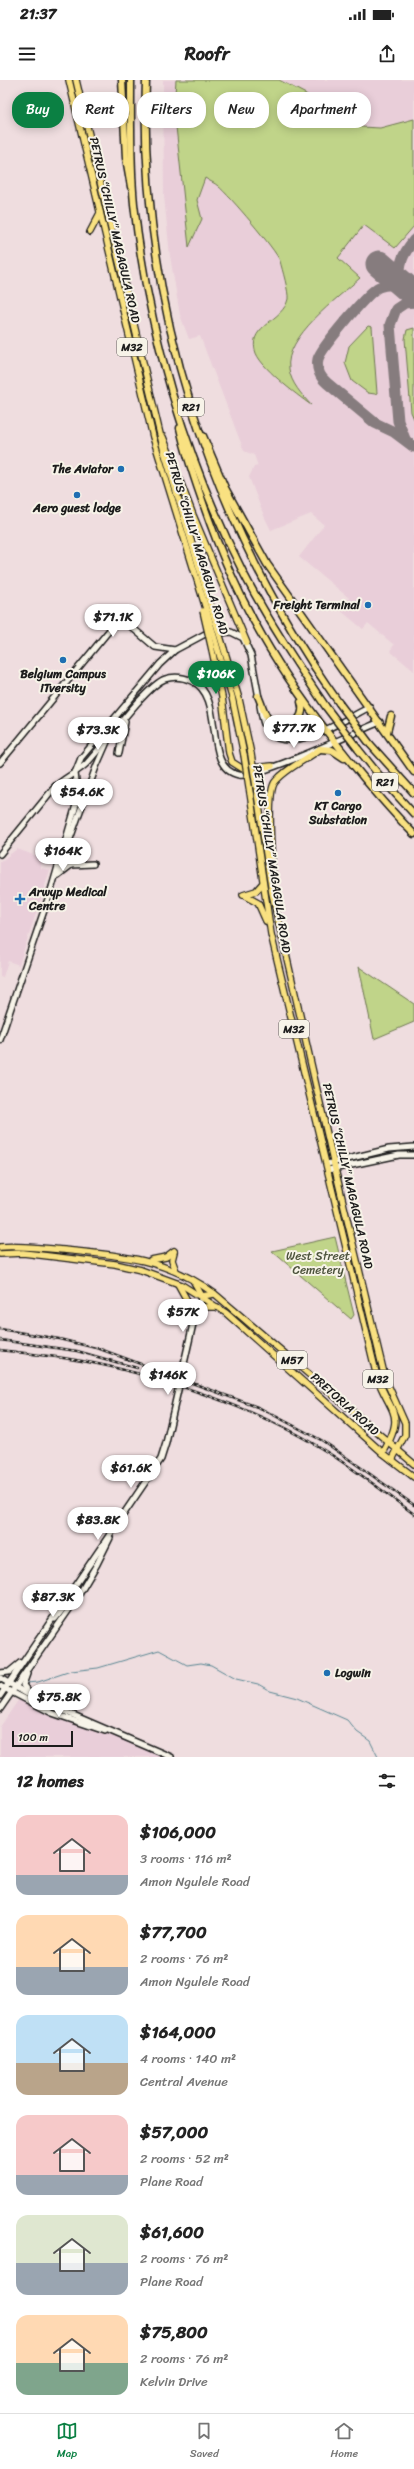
<!DOCTYPE html>
<meta charset="utf-8">
<style>
body{margin:0;font-family:Sriracha,sans-serif;background:#f6f6f6;color:#222;height:100vh;display:flex;flex-direction:column;font-size:15px;white-space:nowrap}
*{box-sizing:border-box;margin:0}
p{font-size:13px;color:#767676}
.icon{flex:none;width:22px;height:22px;fill:none;stroke:currentColor;stroke-width:2;stroke-linecap:round;stroke-linejoin:round}
.map{position:relative;height:1677px;overflow:hidden}
.details{display:flex;flex-direction:column;background:#fff;flex:1}
.details>*{flex:none}
.banner{position:absolute;left:12px;top:12px;width:390px;height:36px;display:flex;gap:8px}
.scale{position:absolute;left:12px;bottom:10px;width:61px;box-sizing:border-box;padding-left:4px;border:2px solid #1c1c1c;border-top:0;font-size:11px;line-height:14px;white-space:nowrap;color:#1c1c1c;-webkit-text-stroke:3px #f7f3e8;paint-order:stroke}
.price{position:absolute;translate:-50% -34px;padding:0 9px;border-radius:14px;background:#fff;color:#222;font-size:13px;line-height:26px;filter:drop-shadow(0 1px 2px #0008)}
.price::after{content:'';position:absolute;left:50%;top:24px;width:12px;height:9px;margin-left:-6px;background:inherit;clip-path:polygon(0 0,100% 0,50% 100%)}
.price.active{background:#0b8043;color:#fff}
ul{padding:0;list-style:none}
li{display:flex;align-items:center;gap:12px;height:100px;padding:0 16px}
li span{display:grid;place-items:center;flex:none;width:112px;height:80px;border-radius:12px;color:#555}
li>.icon{margin-inline-start:auto}
span .icon{width:48px;height:48px;fill:#fffc;stroke-width:1}
li b{font-size:17px}
h2{display:flex;justify-content:space-between;align-items:center;height:48px;padding:0 16px;font-size:17px}
.chip{padding:0 14px;border-radius:16px;background:#fff;box-shadow:0 2px 10px #0003;font-size:14px;line-height:36px}
.chip.active{background:#0b8043;color:#fff}
.status{display:flex;justify-content:space-between;align-items:center;height:28px;padding:0 20px;background:#fff;direction:ltr}
.status svg{height:11px;fill:currentColor}
header{display:flex;justify-content:space-between;align-items:center;height:52px;padding:0 16px;background:#fff;font-size:18px;font-weight:700}
.tabs{display:flex;justify-content:space-around;align-items:center;height:56px;border-top:1px solid #e0e0e0;background:#fff;font-size:11px;color:#767676}
.tabs a{display:grid;justify-items:center;gap:2px}
.tabs .active{color:#0b8043}
.map>svg:first-child{display:block}
.built{fill:#e9ced9}
.green{fill:#c0d489;stroke:#6e7852}
.lines{fill:none;stroke-linecap:round;stroke-linejoin:round}
.stream{stroke:#598692;stroke-width:1}
.taxiway{stroke:#867c7e;stroke-width:11}
.runway{stroke:#867c7e;stroke-width:27}
.secondary-casing{stroke:#1c1c1c;stroke-width:8}
.primary-casing{stroke:#1c1c1c;stroke-width:8}
.highway-casing{stroke:#1c1c1c;stroke-width:9}
.secondary{stroke:#f7f3e8;stroke-width:5}
.primary{stroke:#f9e181;stroke-width:5.5}
.highway{stroke:#f9e181;stroke-width:6}
.rail-casing{stroke:#1c1c1c;stroke-width:2.5}
.rail{stroke:#f7f3e8;stroke-width:1;stroke-dasharray:3;stroke-linecap:butt}
.primary-bridge-casing{stroke:#1c1c1c;stroke-width:8;stroke-linecap:butt}
.highway-bridge-casing{stroke:#1c1c1c;stroke-width:9;stroke-linecap:butt}
.primary-bridge{stroke:#f9e181;stroke-width:5.5}
.highway-bridge{stroke:#f9e181;stroke-width:6}
.poi-dot{fill:#1f6fb2;stroke:#f7f3e8;stroke-width:1.5}
.labels{text-anchor:middle;stroke-width:4;stroke-linejoin:round;paint-order:stroke}
.shield{fill:#f7f3e8;stroke:#5e5c59;stroke-width:1}
.shield-label{font-size:11px;font-weight:bold;fill:#1c1c1c}
.street-label{font-size:12px;fill:#1c1c1c;stroke:#f7f3e8}
.poi-label{font-size:12px;font-weight:bold;fill:#1c1c1c;stroke:#f7f3e8}
.park-label{font-size:12px;fill:#4d533d;stroke:#f7f3e8}
</style>
<div class="status"><b>21:37</b><svg viewBox="0 0 49 12"><path d="M0 12V9h3v3zM5 12V6h3v6zM10 12V3h3v9zM15 12V0h3v12zM26 1h20v11H26zM47 4h2v5h-2z"/></svg></div>
<header><svg class="icon" aria-label="menu" viewBox="0 0 24 24"><path d="M4 6h16M4 12h16M4 18h16"/></svg>Roofr<svg class="icon" aria-label="share" viewBox="0 0 24 24"><path d="M12 15V3M7 8l5-5 5 5M5 13v7h14v-7"/></svg></header>
<div class="map">
<svg width="414" height="1677" viewBox="0 0 414 1677">
<rect width="100%" height="100%" fill="#efdddf"/>
<filter id="ink" filterUnits="userSpaceOnUse"><feTurbulence type="fractalNoise" baseFrequency=".025" numOctaves="2"/><feDisplacementMap in="SourceGraphic" scale="8" xChannelSelector="R" yChannelSelector="G"/><feConvolveMatrix kernelMatrix="1 2 1 2 8 2 1 2 1" color-interpolation-filters="sRGB"/></filter>
<g filter="url(#ink)">
<g class="built">
<polygon points="163,0 414,0 414,591 390,571 394,565 368,543 363,549 340,530 349,518 299,477 324,445 311,434 271,450 264,436 249,397 254,387 258,386 254,375 244,371 200,256 189,259 180,235 170,176 164,116"/>
<polygon points="17,769 42,778 41,788 50,790 19,885 8,881 3,897 0,896 0,782"/>
<polygon points="25,1610 167,1677 0,1677 0,1647"/>
</g>
<g class="green">
<path d="M176 0H279L306 14 335 35 361 47 380 48 414 39V146L395 168 364 145 338 178 360 198C338 218 284 257 289 289 291 303 302 315 311 325 297 315 258 286 255 270 249 245 283 241 288 219 289 212 282 189 280 181 276 170 229 115 218 106 215 103 209 101 205 98L197 120 202 139 189 167 174 28Z"/>
<polygon points="368,246 372,247 377,313 375,314 368,313 352,301 345,283 349,266"/>
<polygon points="414,248 414,339 411,332 405,259 407,250"/>
<polygon points="359,887 414,924 414,942 374,959"/>
<polygon points="335,1157 354,1235 351,1239 272,1171"/>
</g>
<g class="lines">
<polyline class="stream" points="26,1603 38,1602 71,1591 98,1588 159,1570 187,1585 201,1583 211,1585 236,1599 258,1604 270,1611 297,1618 347,1640 357,1652 370,1661 378,1677"/>
<g class="taxiway">
<path d="M408 209C393 192 402 175 414 160"/>
<path d="M409 210C400 205 389 203 379 207 369 211 321 268 318 279 316 288 320 297 327 303L375 343 394 352 414 367"/>
<polyline points="405,359 398,341 390,245 396,229 405,223 414,222"/>
</g>
<polyline class="runway" points="379,184 414,214"/>
<defs>
<g id="secondary">
<path d="M260 626C262 636 263 648 271 654 293 674 347 638 370 627"/>
<polyline points="119,673 125,642"/>
<polyline points="0,683 117,541 128,544 155,567 175,570"/>
<polyline points="55,706 69,707 78,717"/>
<path d="M0 774 53 709C63 698 77 693 87 683 103 666 147 605 165 599 174 596 183 597 192 601 227 617 201 688 239 695 257 699 358 651 380 642"/>
<polyline points="57,795 96,687 107,662"/>
<polyline points="58,795 71,785 93,784"/>
<polyline points="0,960 52,807 78,718 75,693 81,678 160,584 175,570 205,554 231,552 243,558 251,575 259,618"/>
<polyline points="327,1084 389,1069 414,1067"/>
<polyline points="328,1090 399,1075 414,1075"/>
<polyline points="55,1539 73,1516"/>
<polyline points="0,1593 9,1592 20,1583"/>
<polyline points="27,1594 23,1605 29,1613"/>
<polyline points="0,1598 36,1619 171,1677"/>
<polyline points="0,1606 52,1633 105,1651"/>
<polyline points="0,1616 161,1379 166,1363 195,1235 202,1216"/>
<polyline points="0,1629 77,1518 97,1484 110,1458"/>
</g>
<g id="primary">
<polyline points="69,0 153,357 207,532"/>
<polyline points="76,0 164,371 212,530"/>
<polyline points="90,152 100,133"/>
<polyline points="163,357 193,435 247,563"/>
<polyline points="224,569 239,619 251,674"/>
<polyline points="212,570 222,617 229,673 232,682 243,689 272,686"/>
<polyline points="218,570 232,617 244,675"/>
<polyline points="256,706 272,813 335,1089 385,1298 405,1343 405,1355 392,1380"/>
<path d="M250 713 271 854 377 1297C391 1335 406 1332 383 1373"/>
<path d="M273 800C272 783 266 713 275 702 286 688 306 680 320 669"/>
<polyline points="243,815 256,811 263,803"/>
<polyline points="245,816 258,823 266,841"/>
<path d="M0 1167C21 1165 43 1169 64 1170 120 1175 168 1179 215 1214L414 1384"/>
<polyline points="174,1172 172,1180 176,1191"/>
<polyline points="0,1174 23,1173 115,1184 141,1190 182,1205 226,1233 383,1373 414,1397"/>
<polyline points="151,1180 166,1177 174,1171"/>
<polyline points="194,1202 202,1216 214,1214"/>
<polyline points="178,1204 195,1235"/>
<polyline points="195,1235 203,1227 217,1227"/>
</g>
<g id="highway">
<polyline points="122,0 126,78 131,107"/>
<path d="M131 0C131 41 130 83 134 124 148 253 186 381 245 496 269 542 297 584 326 627"/>
<path d="M146 0C139 224 210 441 339 623"/>
<path d="M180 348C186 375 195 400 204 426 237 522 279 593 343 672 365 700 388 728 414 754"/>
<polyline points="203,356 225,408 267,484 414,692"/>
<path d="M258 616C262 624 264 635 270 642 284 657 308 640 301 622"/>
<polyline points="387,652 391,636"/>
<polyline points="370,664 414,713"/>
<polyline points="320,669 332,670 344,678"/>
<polyline points="358,669 383,700 414,734"/>
</g>
</defs>
<use href="#secondary" class="secondary-casing"/>
<use href="#primary" class="primary-casing"/>
<use href="#highway" class="highway-casing"/>
<use href="#secondary" class="secondary"/>
<use href="#primary" class="primary"/>
<use href="#highway" class="highway"/>
<defs>
<g id="rail">
<polyline points="0,1249 59,1259 100,1269 260,1328 323,1361 414,1425"/>
<polyline points="0,1260 77,1271 137,1288"/>
<path d="M0 1270C40 1275 81 1279 120 1289 175 1302 246 1327 296 1354 338 1376 376 1406 414 1434"/>
</g>
</defs>
<use href="#rail" class="rail-casing"/>
<use href="#rail" class="rail"/>
<defs>
<g id="primary-bridge">
<polyline points="212,530 224,569"/>
<polyline points="203,531 212,570"/>
<polyline points="207,532 218,570"/>
<polyline points="251,674 256,706"/>
<polyline points="244,675 250,713"/>
</g>
<g id="highway-bridge">
<polyline points="339,623 370,664"/>
<polyline points="326,627 358,669"/>
</g>
</defs>
<use href="#primary-bridge" class="primary-bridge-casing"/>
<use href="#highway-bridge" class="highway-bridge-casing"/>
<use href="#primary-bridge" class="primary-bridge"/>
<use href="#highway-bridge" class="highway-bridge"/>
</g>
</g>
<g class="poi-dot">
<circle cx="121" cy="389" r="4"/>
<circle cx="77" cy="415" r="4"/>
<circle cx="368" cy="525" r="4"/>
<circle cx="63" cy="580" r="4"/>
<circle cx="338" cy="713" r="4"/>
<path d="M18 813h4v4h4v4h-4v4h-4v-4h-4v-4h4z"/>
<circle cx="327" cy="1593" r="4"/>
</g>
<g class="labels">
<g class="shield">
<rect x="117" y="258" width="30" height="18" rx="3"/>
<rect x="178" y="318" width="26" height="18" rx="3"/>
<rect x="372" y="693" width="26" height="18" rx="3"/>
<rect x="279" y="940" width="30" height="18" rx="3"/>
<rect x="277" y="1271" width="30" height="18" rx="3"/>
<rect x="363" y="1290" width="30" height="18" rx="3"/>
</g>
<g class="shield-label">
<text x="132" y="271">M32</text>
<text x="191" y="331">R21</text>
<text x="385" y="706">R21</text>
<text x="294" y="953">M32</text>
<text x="292" y="1284">M57</text>
<text x="378" y="1303">M32</text>
</g>
<g class="street-label">
<text transform="translate(115 150) rotate(77)" y="4">PETRUS “CHILLY” MAGAGULA ROAD</text>
<text transform="translate(197 463) rotate(73)" y="4">PETRUS “CHILLY” MAGAGULA ROAD</text>
<text transform="translate(272 779) rotate(81)" y="4">PETRUS “CHILLY” MAGAGULA ROAD</text>
<text transform="translate(348 1096) rotate(77)" y="4">PETRUS “CHILLY” MAGAGULA ROAD</text>
<text transform="translate(345 1324) rotate(42)" y="4">PRETORIA ROAD</text>
</g>
<g class="poi-label">
<text x="113" y="393" text-anchor="end">The Aviator</text>
<text x="77" y="432">Aero guest lodge</text>
<text x="360" y="529" text-anchor="end">Freight Terminal</text>
<text x="63" y="598">Belgium Campus<tspan x="63" dy="14">iTversity</tspan></text>
<text x="338" y="730">KT Cargo<tspan x="338" dy="14">Substation</tspan></text>
<text x="29" y="816" text-anchor="start">Arwyp Medical<tspan x="29" dy="14">Centre</tspan></text>
<text x="335" y="1597" text-anchor="start">Logwin</text>
</g>
<g class="park-label">
<text x="318" y="1180">West Street<tspan x="318" dy="14">Cemetery</tspan></text>
</g>
</g>
</svg>
<div class="scale">100 m</div>
<b class="price" style="left:113px;top:558px">$71.1K</b>
<b class="price active" style="left:216px;top:615px">$106K</b>
<b class="price" style="left:294px;top:669px">$77.7K</b>
<b class="price" style="left:98px;top:671px">$73.3K</b>
<b class="price" style="left:82px;top:733px">$54.6K</b>
<b class="price" style="left:63px;top:792px">$164K</b>
<b class="price" style="left:183px;top:1253px">$57K</b>
<b class="price" style="left:168px;top:1316px">$146K</b>
<b class="price" style="left:131px;top:1409px">$61.6K</b>
<b class="price" style="left:98px;top:1461px">$83.8K</b>
<b class="price" style="left:53px;top:1538px">$87.3K</b>
<b class="price" style="left:59px;top:1638px">$75.8K</b>
<div class="banner">
<a class="chip active">Buy</a>
<a class="chip">Rent</a>
<a class="chip">Filters</a>
<a class="chip">New</a>
<a class="chip">Apartment</a>
</div>
</div>
<section class="details">
<h2>12 homes<svg class="icon" aria-label="filters" viewBox="0 0 24 24"><path d="M4 7h16M4 17h16"/><circle cx="9" cy="7" r="2"/><circle cx="15" cy="17" r="2"/></svg></h2>
<ul>
<li><span style="background:linear-gradient(#f6c9c9 75%,#9aa5b1 0)"><svg class="icon" aria-label="home" viewBox="0 0 24 24"><path d="M3 11l9-7 9 7M6 9v11h12V9"/></svg></span><div><b>$106,000</b><p>3 rooms · 116 m²</p><p>Amon Ngulele Road</p></div></li>
<li><span style="background:linear-gradient(#ffd9b3 65%,#9aa5b1 0)"><svg class="icon" aria-label="home" viewBox="0 0 24 24"><path d="M3 11l9-7 9 7M6 9v11h12V9"/></svg></span><div><b>$77,700</b><p>2 rooms · 76 m²</p><p>Amon Ngulele Road</p></div></li>
<li><span style="background:linear-gradient(#bfe0f5 60%,#b9a48a 0)"><svg class="icon" aria-label="home" viewBox="0 0 24 24"><path d="M3 11l9-7 9 7M6 9v11h12V9"/></svg></span><div><b>$164,000</b><p>4 rooms · 140 m²</p><p>Central Avenue</p></div></li>
<li><span style="background:linear-gradient(#f6c9c9 75%,#9aa5b1 0)"><svg class="icon" aria-label="home" viewBox="0 0 24 24"><path d="M3 11l9-7 9 7M6 9v11h12V9"/></svg></span><div><b>$57,000</b><p>2 rooms · 52 m²</p><p>Plane Road</p></div></li>
<li><span style="background:linear-gradient(#dfe7d0 60%,#9aa5b1 0)"><svg class="icon" aria-label="home" viewBox="0 0 24 24"><path d="M3 11l9-7 9 7M6 9v11h12V9"/></svg></span><div><b>$61,600</b><p>2 rooms · 76 m²</p><p>Plane Road</p></div></li>
<li><span style="background:linear-gradient(#ffd9b3 60%,#7fa58c 0)"><svg class="icon" aria-label="home" viewBox="0 0 24 24"><path d="M3 11l9-7 9 7M6 9v11h12V9"/></svg></span><div><b>$75,800</b><p>2 rooms · 76 m²</p><p>Kelvin Drive</p></div></li>
</ul>
</section>
<nav class="tabs">
<a class="active"><svg class="icon" aria-label="map" viewBox="0 0 24 24"><path d="M3 6l6-2 6 2 6-2v14l-6 2-6-2-6 2zM9 4v14M15 6v14"/></svg>Map</a>
<a><svg class="icon" aria-label="saved" viewBox="0 0 24 24"><path d="M7 4h10v16l-5-4-5 4z"/></svg>Saved</a>
<a><svg class="icon" aria-label="home" viewBox="0 0 24 24"><path d="M3 11l9-7 9 7M6 9v11h12V9"/></svg>Home</a>
</nav>
